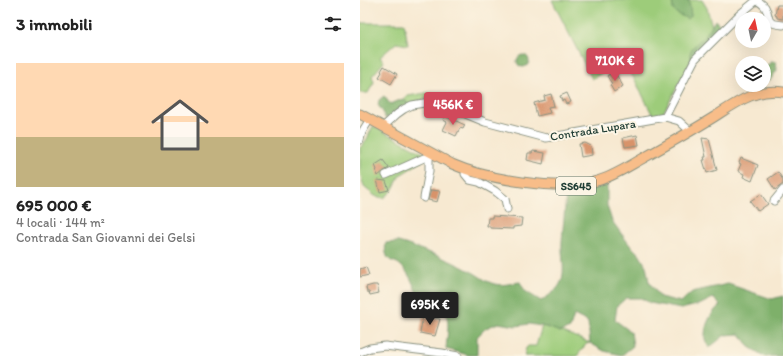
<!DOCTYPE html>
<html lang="it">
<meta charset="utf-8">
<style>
body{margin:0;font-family:Itim,sans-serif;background:#f2f2f2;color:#222;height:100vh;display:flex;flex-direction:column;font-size:15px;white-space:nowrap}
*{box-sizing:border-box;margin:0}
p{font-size:13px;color:#767676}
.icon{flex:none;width:22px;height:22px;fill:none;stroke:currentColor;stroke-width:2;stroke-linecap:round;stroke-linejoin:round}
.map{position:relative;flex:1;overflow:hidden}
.details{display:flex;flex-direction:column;background:#fff;width:360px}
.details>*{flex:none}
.needle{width:26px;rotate:9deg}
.tools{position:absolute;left:375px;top:12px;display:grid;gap:8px}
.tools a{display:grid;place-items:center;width:36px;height:36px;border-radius:50%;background:#fff;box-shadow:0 4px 16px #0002;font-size:20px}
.price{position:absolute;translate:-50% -34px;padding:0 9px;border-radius:4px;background:#d1495b;color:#fff;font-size:13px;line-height:26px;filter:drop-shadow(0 1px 2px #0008)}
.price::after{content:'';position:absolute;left:50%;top:24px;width:12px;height:9px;margin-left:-6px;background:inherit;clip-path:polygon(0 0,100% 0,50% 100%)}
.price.current{background:#222;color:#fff}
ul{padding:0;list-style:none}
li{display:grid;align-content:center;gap:8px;height:212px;padding:0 16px}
li span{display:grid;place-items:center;height:124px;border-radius:0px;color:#555}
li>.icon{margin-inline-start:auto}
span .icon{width:72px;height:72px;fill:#fffc;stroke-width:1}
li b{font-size:17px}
h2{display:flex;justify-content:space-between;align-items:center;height:48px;padding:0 16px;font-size:17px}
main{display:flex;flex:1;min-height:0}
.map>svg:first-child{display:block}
.green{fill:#9dcc7a;stroke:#5e8457}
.forest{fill:#7eb06a;stroke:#4e764f}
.building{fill:#d8936b}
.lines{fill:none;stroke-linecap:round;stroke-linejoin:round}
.minor-casing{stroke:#8b9382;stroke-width:9}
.major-casing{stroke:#8b9382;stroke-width:11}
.minor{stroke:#fff;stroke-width:7}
.major{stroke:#f8bd89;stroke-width:9}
.labels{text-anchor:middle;stroke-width:4;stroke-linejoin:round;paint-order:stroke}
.shield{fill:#fcf5e5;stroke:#617469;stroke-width:1}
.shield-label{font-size:11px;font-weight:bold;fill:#1f3d34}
.street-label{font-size:12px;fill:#1f3d34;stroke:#fcf5e5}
</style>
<main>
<section class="details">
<h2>3 immobili<svg class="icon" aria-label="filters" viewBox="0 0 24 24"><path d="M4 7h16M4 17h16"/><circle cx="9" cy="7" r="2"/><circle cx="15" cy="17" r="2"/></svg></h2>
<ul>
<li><span style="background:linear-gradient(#ffd9b3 60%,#c2b280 0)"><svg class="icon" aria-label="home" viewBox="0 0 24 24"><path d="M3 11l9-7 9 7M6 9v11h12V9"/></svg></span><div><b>695 000 €</b><p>4 locali · 144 m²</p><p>Contrada San Giovanni dei Gelsi</p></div></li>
</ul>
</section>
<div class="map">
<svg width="423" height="356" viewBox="0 0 423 356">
<rect width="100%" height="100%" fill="#fcf5e5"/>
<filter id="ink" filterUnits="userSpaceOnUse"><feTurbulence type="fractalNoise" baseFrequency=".025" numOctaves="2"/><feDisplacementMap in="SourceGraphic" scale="8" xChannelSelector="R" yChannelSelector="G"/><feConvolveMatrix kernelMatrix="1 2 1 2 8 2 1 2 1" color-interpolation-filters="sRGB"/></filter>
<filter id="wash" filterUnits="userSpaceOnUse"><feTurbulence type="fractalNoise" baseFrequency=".012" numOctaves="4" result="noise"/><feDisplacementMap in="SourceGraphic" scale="16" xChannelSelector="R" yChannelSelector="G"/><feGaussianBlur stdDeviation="0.9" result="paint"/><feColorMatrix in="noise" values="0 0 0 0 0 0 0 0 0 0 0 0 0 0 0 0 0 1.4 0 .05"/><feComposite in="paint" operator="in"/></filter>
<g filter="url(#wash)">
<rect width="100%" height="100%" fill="#f7e9d1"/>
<g class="green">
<path d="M192 0H342L347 8 352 26C349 30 347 34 344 37 339 43 333 46 330 54L333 58 302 115 294 118 275 80 264 62H259L232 79Z"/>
<polygon points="0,23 44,23 48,45 36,43 20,57 24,62 12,76 14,82 8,93 0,93"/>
<polygon points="66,93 79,96 82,99 80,101 65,99 48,105 46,101 43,99 48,96"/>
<polygon points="13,126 65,154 61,162 40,175 32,191 24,198 15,196 4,187 0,173 0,148 7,139"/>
<polygon points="182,326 201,331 230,343 226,344 217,356 164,356 166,348 168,346 176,346"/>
</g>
<g class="forest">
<polygon points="312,0 329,0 331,16 328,19 316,13 313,10"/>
<path d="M355 20 360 25V28L333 58 330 57C329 47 339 43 344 36 349 31 352 26 355 20Z"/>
<circle cx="163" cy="61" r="6"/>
<path d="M411 62H416L417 70 410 80H404C404 72 404 67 411 62Z"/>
<polygon points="24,96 30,104 43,99 46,101 48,105 27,118 25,118 23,112 18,105 19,100"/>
<path d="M247 185V206L252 221 269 244 279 254 286 266 289 282 300 297 321 302 332 292 368 284 412 299 423 296V356H404L389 347 380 334 365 335 349 348C348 345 344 340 345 336 345 324 351 313 360 305L353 298 341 304 321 309 290 303 281 298H266L257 306 255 320 271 332 273 346 262 355 244 351 230 343 228 322 214 315 210 328 200 332 187 327 169 324 156 326 138 323 126 328 117 337V355H108L86 349C88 324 95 304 61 303 55 290 51 273 39 264 35 261 29 262 27 256 25 251 25 248 26 243L38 242 45 244C66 251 88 259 108 270 118 274 125 282 135 284 143 286 152 283 160 282L165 291 181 301C188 296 198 290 201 282 206 270 201 255 202 242 203 226 205 210 206 193Z"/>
</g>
<g id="blocks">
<g class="building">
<polygon points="417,5 423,5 423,19 417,18 417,16 415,15"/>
<polygon points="24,66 37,74 31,84 19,77 22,72 21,71"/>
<polygon points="254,71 263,86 254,92 250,85 252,84 247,76"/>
<polygon points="207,93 211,102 206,104 204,100 202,101 200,96"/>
<polygon points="191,94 194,106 188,107 190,113 177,116 174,103 185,100 184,96"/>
<polygon points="85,116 105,125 103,129 100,128 96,136 83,130 87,122 83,120"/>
<polygon points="277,135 279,145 265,147 263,138"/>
<polygon points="342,138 349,139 357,170 347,173 343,160 345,160 344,157 346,157"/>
<polygon points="225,143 231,146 232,155 221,157 219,144"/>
<polygon points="173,151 185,153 183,164 167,160 168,153 172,153"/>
<polygon points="381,158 398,165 392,181 383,177 384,174 378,171 381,164 379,163"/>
<polygon points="23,160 29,168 24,171 18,176 16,171 17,170 15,165"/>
<polygon points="418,172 423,180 423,184 415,190 408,179"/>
<polygon points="17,180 26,181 29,190 20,192"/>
<polygon points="71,190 80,191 77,202 68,200"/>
<polygon points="401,194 408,204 398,211 390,201"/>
<polygon points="132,216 162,218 161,226 153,227 153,229 130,228 130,226 127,226 128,218 132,218"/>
<polygon points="6,267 9,275 0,277 0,269"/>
<polygon points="13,285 17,285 19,293 10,295 9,292 7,292 6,287"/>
<polygon points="63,316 80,319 75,336 60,333"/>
</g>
</g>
</g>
<g filter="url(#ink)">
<use href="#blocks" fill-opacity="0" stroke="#8b9382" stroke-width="1"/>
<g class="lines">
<defs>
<g id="minor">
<path d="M397 0C399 2 403 4 405 7 412 19 403 23 423 25"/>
<polyline points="305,117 319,121 330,131"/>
<polyline points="23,127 37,114 44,109 52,105 70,102 86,106 125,122 186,138 305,117 335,59 379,15 397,0"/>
<polyline points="0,140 2,132 10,119"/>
<polyline points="106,170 105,174 110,180 119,182 135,191 145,199 147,209"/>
<polyline points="26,175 64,158 69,158"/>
<polyline points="64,198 69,171 69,158 70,155"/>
<polyline points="414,201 423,190"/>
<polyline points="0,352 10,348 25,346 82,353 98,356"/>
</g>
<path id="major" d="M0 114 92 164C126 179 201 192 237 181 252 177 266 168 280 160 305 146 330 132 354 117 376 103 395 88 423 92"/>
</defs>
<use href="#minor" class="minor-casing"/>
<use href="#major" class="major-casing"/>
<use href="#minor" class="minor"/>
<use href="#major" class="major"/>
</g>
</g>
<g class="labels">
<rect class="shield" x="196" y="177" width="40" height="18" rx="3"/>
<g class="shield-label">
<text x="216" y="190">SS645</text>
</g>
<g class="street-label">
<text transform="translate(233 130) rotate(-9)" y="4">Contrada Lupara</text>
</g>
</g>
</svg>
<div class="tools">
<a><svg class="needle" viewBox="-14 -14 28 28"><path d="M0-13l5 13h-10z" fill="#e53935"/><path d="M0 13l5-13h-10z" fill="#767676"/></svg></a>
<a><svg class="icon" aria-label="layers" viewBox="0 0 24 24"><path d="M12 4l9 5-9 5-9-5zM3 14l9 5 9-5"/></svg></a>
</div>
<b class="price" style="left:255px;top:82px">710K €</b>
<b class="price" style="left:93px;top:126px">456K €</b>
<b class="price current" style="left:70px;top:326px">695K €</b>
</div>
</main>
